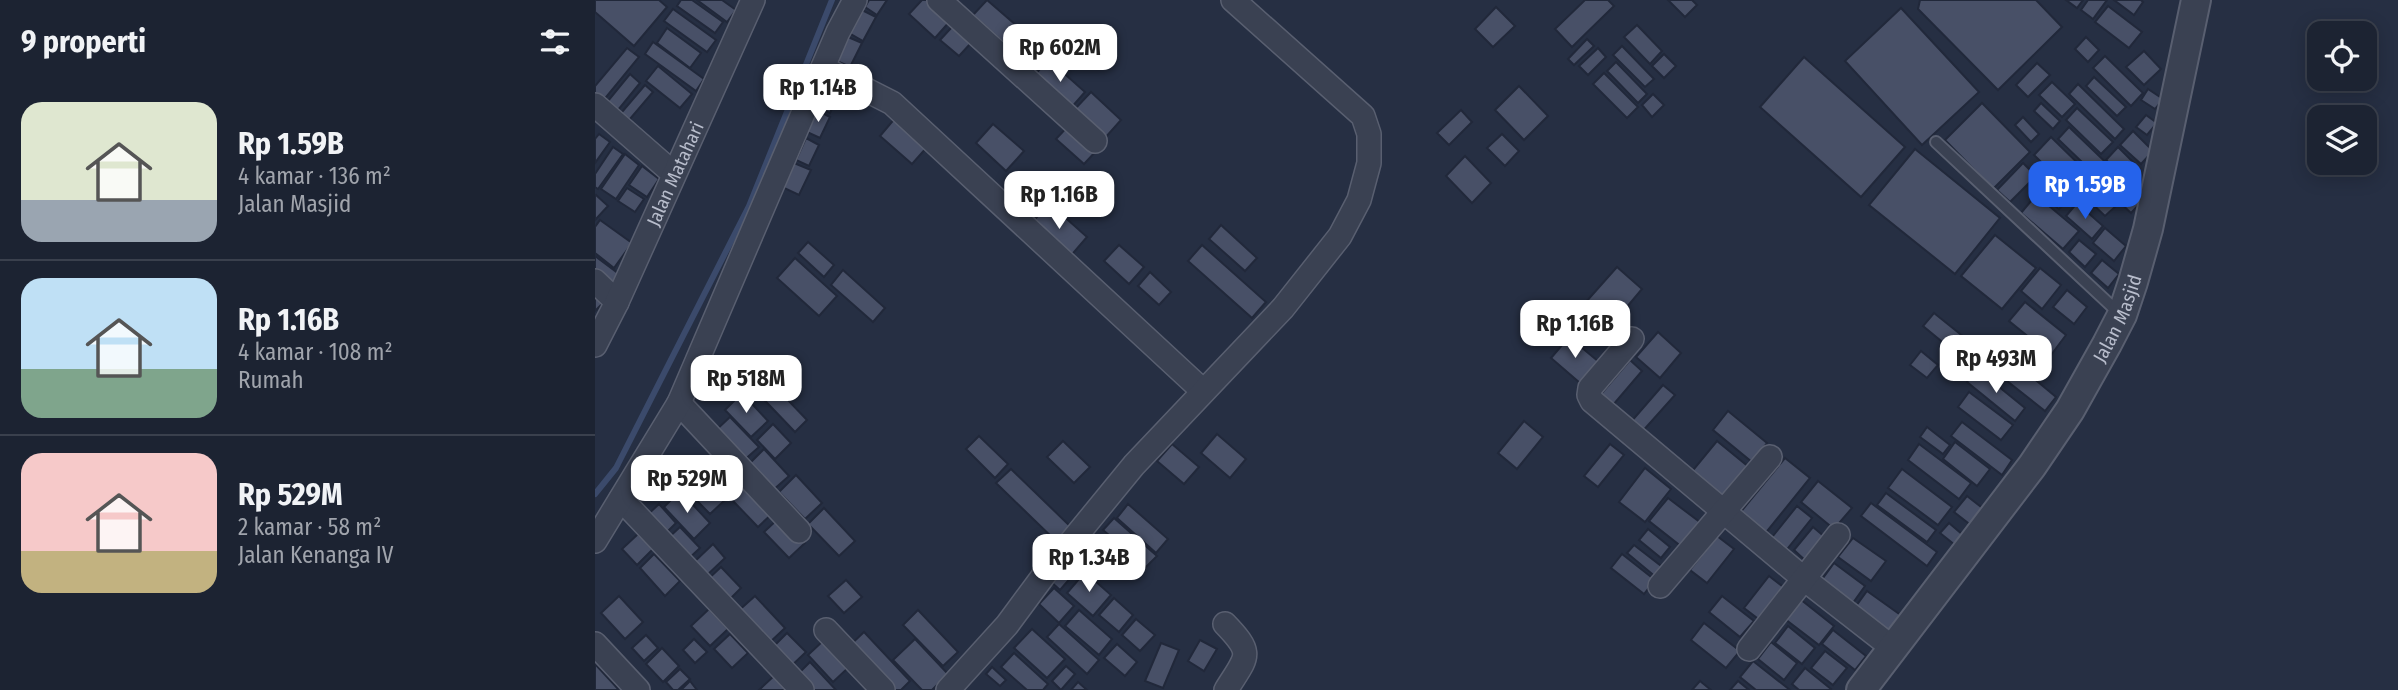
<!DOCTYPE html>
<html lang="id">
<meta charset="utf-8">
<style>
body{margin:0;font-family:"Fira Sans Condensed",sans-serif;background:#252b3a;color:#f1f3f6;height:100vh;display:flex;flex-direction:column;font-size:26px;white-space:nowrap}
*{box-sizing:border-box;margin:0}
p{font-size:23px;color:#a0a4ac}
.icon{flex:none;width:38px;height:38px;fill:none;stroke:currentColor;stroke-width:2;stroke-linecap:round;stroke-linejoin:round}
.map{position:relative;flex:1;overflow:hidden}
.drawer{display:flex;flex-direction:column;background:#1c2332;width:595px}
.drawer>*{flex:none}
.tools{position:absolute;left:1712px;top:21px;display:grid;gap:14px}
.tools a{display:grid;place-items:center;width:70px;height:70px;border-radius:14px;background:#1c2332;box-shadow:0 4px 18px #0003,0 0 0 2px #3a404d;font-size:35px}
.price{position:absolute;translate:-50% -60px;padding:0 16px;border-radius:14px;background:#fff;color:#222;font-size:23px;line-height:46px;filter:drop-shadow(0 2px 4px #0008)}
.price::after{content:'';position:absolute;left:50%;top:42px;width:21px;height:16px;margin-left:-10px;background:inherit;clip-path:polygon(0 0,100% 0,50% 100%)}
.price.selected{background:#2563eb;color:#fff}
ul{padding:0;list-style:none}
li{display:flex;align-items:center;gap:21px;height:175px;padding:0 21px}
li+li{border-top:2px solid #3a404d}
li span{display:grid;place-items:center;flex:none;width:196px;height:140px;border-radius:21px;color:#555}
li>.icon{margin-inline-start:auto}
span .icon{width:84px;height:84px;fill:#fffc;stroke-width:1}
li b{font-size:30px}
h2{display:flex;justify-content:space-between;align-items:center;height:84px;padding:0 21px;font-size:30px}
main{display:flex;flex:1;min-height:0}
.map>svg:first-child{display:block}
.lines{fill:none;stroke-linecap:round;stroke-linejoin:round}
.stream{stroke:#3b4a6b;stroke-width:6}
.building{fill:#485067;stroke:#21283a;stroke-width:2}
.service-casing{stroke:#595f70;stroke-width:14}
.minor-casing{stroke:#595f70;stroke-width:26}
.tertiary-casing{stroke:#595f70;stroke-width:32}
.service{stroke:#3a4152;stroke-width:10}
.minor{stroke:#3a4152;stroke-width:23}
.tertiary{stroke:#3a4152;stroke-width:28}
.labels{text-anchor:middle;stroke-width:7;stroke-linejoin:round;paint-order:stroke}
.street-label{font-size:19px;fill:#b8bdcc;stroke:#1f2638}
</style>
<main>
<section class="drawer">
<h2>9 properti<svg class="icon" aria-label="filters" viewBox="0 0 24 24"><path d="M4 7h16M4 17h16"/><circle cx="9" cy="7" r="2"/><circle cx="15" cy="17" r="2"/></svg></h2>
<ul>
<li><span style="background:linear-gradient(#dfe7d0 70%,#9aa5b1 0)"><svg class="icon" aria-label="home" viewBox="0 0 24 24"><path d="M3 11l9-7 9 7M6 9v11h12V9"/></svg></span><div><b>Rp 1.59B</b><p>4 kamar · 136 m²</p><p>Jalan Masjid</p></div></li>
<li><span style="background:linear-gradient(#bfe0f5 65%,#7fa58c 0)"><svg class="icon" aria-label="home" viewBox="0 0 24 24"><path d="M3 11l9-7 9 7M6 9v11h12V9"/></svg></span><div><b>Rp 1.16B</b><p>4 kamar · 108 m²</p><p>Rumah</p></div></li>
<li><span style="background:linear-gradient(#f6c9c9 70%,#c2b280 0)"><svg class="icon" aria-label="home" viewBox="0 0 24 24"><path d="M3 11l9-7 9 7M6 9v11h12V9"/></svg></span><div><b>Rp 529M</b><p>2 kamar · 58 m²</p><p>Jalan Kenanga IV</p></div></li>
</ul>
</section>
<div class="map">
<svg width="1803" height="690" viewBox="0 0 1803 690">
<rect width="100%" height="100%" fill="#262f43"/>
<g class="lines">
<polyline class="stream" points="0,494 21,468 154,206 237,0"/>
</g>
<g class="building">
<polygon points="0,0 64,0 72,7 39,46 0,12"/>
<polygon points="86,0 97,0 128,22 120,33 82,6"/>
<polygon points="102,0 127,0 141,10 132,22"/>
<polygon points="274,0 292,0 282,15 270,7"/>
<polygon points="327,0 333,0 356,20 340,38 314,14"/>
<polygon points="392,0 422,26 408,42 378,15"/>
<polygon points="990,0 1013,0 1019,6 977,47 960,29"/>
<polygon points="1073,0 1097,0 1102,5 1090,17"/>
<polygon points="1325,0 1441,0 1467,27 1403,90 1323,9"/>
<polygon points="1471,0 1488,0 1482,8"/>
<polygon points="1493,0 1512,0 1498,19 1486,10"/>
<polygon points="1519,0 1546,0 1548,2 1539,15"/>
<polygon points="1513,6 1547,32 1534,48 1500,22"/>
<polygon points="901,7 920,26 898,47 880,29"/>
<polygon points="1306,8 1384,92 1327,145 1250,61"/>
<polygon points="78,9 121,40 112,52 69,21"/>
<polygon points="267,10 281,17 268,41 254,33"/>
<polygon points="1042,25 1067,51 1055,64 1029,37"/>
<polygon points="357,27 376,43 364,56 345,40"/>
<polygon points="72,28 106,53 95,68 62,43"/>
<polygon points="424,31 450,54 436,69 411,46"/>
<polygon points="253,37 267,43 255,67 242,61"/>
<polygon points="1491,37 1504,50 1493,62 1480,49"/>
<polygon points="992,39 999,46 979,65 973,59"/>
<polygon points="58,42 109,79 101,91 50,54"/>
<polygon points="1027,46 1059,79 1050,87 1018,55"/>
<polygon points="32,48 44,57 3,107 0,104 0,86"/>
<polygon points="1003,48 1011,57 993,75 984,66"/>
<polygon points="1549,51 1566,69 1549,85 1531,67"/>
<polygon points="1069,54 1081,66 1069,78 1057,66"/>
<polygon points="1510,56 1548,93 1536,106 1498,68"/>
<polygon points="1209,57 1310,147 1266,197 1165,107"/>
<polygon points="453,59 490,92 476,108 440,75"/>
<polygon points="1021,62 1052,94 1043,103 1012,71"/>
<polygon points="1442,63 1455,75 1433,97 1421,85"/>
<polygon points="63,66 97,94 85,108 51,81"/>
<polygon points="1009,73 1043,107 1032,118 998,84"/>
<polygon points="35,74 45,83 19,115 8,107"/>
<polygon points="1499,77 1531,107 1522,116 1491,86"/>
<polygon points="1457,82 1480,104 1467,117 1444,95"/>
<polygon points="1483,84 1529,129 1520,139 1474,94"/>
<polygon points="50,85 58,92 29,126 21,119"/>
<polygon points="924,86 953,116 929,140 900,110"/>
<polygon points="231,89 243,95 235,113 222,107"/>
<polygon points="1553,89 1568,99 1560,109 1546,100"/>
<polygon points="496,92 526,120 510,138 479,110"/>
<polygon points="1058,94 1069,105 1057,117 1047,105"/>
<polygon points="1387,103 1435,152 1398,189 1350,140"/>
<polygon points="1446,103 1465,121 1458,129 1439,111"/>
<polygon points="1482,108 1518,142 1506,154 1471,120"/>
<polygon points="222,110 235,117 225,138 212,132"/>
<polygon points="866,110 877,122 854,145 842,133"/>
<polygon points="1551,115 1562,123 1552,135 1541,127"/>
<polygon points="301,117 333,146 317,164 285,136"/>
<polygon points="1428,117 1444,134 1436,142 1420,125"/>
<polygon points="398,124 429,151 411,171 381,143"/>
<polygon points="475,124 503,149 489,164 461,139"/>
<polygon points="1474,127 1526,177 1515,189 1463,139"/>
<polygon points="1538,131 1558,151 1546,164 1525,145"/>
<polygon points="4,134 15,142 0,163 0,139"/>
<polygon points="907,134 924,151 910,166 892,148"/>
<polygon points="1456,137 1499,179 1482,197 1439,155"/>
<polygon points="211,138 224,145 214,166 201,160"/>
<polygon points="18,147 28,154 3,189 0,187 0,174"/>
<polygon points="1523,147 1540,164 1528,176 1511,160"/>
<polygon points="1320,149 1405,218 1360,274 1274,205"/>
<polygon points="30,154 44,165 21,199 6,189"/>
<polygon points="870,156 896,183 877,203 851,176"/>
<polygon points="199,163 216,170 204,195 187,187"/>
<polygon points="1428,163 1441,176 1415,202 1402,190"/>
<polygon points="47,166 64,179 52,197 34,185"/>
<polygon points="1534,183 1550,198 1536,213 1520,198"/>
<polygon points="1499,185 1521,206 1510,216 1489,196"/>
<polygon points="32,188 49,199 40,212 23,201"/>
<polygon points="1463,189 1474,198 1464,209 1453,200"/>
<polygon points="1,195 13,206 0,220 0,196"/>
<polygon points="1441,195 1484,231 1468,249 1426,213"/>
<polygon points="454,203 492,237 473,259 435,225"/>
<polygon points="1482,203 1508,226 1497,239 1471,216"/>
<polygon points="5,220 37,243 19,268 0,253 0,227"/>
<polygon points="626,225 662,258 650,271 614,239"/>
<polygon points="1510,228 1531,246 1519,261 1498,243"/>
<polygon points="1400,235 1441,268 1407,309 1366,276"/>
<polygon points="1484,240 1501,254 1490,267 1474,252"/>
<polygon points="213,242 239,265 229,277 203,253"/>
<polygon points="524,245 549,267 534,284 509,261"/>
<polygon points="607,245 671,302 657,318 593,261"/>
<polygon points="0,256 24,274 16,284 0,272"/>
<polygon points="200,258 242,296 224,316 182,278"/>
<polygon points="1507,260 1524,274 1513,288 1496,273"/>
<polygon points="1022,267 1047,289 1016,326 990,303"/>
<polygon points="1445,268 1466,285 1447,309 1426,291"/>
<polygon points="248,270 290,308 278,322 236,285"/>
<polygon points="555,272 576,292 564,305 543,286"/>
<polygon points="1472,290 1492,307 1479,324 1458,307"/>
<polygon points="0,295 8,303 0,311"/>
<polygon points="1430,302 1471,335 1456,355 1414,321"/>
<polygon points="1339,313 1385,350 1374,364 1328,326"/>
<polygon points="1063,332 1086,353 1065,378 1041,357"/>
<polygon points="974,337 1004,362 985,383 956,358"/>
<polygon points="1405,346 1418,357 1404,373 1392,363"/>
<polygon points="1326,351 1343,365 1332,378 1315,365"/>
<polygon points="1035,360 1047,371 1018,405 1006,394"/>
<polygon points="1419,362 1461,397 1450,411 1407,377"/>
<polygon points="1382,369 1430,408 1420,421 1372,382"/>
<polygon points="170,376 212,420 200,432 158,388"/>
<polygon points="1068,385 1080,395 1046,433 1035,423"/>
<polygon points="1374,392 1418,425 1406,440 1363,407"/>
<polygon points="147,393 173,421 156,437 130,410"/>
<polygon points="1133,411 1172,443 1157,462 1118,430"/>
<polygon points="135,417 164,447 147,462 119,432"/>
<polygon points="929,421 948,437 922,469 903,453"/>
<polygon points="1367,422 1417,460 1407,475 1356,436"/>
<polygon points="178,424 196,443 180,459 162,440"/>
<polygon points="1332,427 1355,445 1348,454 1325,437"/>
<polygon points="622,434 651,459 635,478 606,453"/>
<polygon points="384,436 413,464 400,478 371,449"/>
<polygon points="468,441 495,467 479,483 452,457"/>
<polygon points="1122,441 1155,468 1127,502 1094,475"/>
<polygon points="1360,442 1395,469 1382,486 1348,459"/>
<polygon points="577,444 604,467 589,484 562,461"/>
<polygon points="1015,444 1029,455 1003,487 989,476"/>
<polygon points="1324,444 1376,483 1364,499 1313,460"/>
<polygon points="169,449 194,476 177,491 153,465"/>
<polygon points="1190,458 1215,478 1169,535 1144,514"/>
<polygon points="95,460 131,499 115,514 78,476"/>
<polygon points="134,462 180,511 163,527 116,478"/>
<polygon points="1050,468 1076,489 1050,522 1024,502"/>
<polygon points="416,469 478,529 464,544 401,483"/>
<polygon points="1307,469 1357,507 1343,525 1293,488"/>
<polygon points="201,475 227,503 210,519 184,492"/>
<polygon points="1223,481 1257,508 1239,529 1206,502"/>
<polygon points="85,491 115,523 99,539 69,507"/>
<polygon points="1291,493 1341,530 1332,542 1282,505"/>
<polygon points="1372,496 1390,510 1377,526 1359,512"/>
<polygon points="1073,498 1106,523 1087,547 1054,521"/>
<polygon points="1276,503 1342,552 1332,566 1266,516"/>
<polygon points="64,504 81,523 66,538 48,519"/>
<polygon points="533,504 573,539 561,553 522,518"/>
<polygon points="1202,506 1217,518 1189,553 1174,541"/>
<polygon points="229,508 260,541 244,556 213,524"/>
<polygon points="185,517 210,543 194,558 169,532"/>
<polygon points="519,518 562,556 551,567 508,530"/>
<polygon points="1354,523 1368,535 1360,545 1345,533"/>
<polygon points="85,527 105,548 91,561 71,540"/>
<polygon points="1218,527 1231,538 1212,562 1199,550"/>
<polygon points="1053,529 1075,547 1066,558 1044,540"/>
<polygon points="43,534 58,549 42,565 27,549"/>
<polygon points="1122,536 1139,549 1112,583 1095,570"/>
<polygon points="1258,538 1291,561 1276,581 1243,557"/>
<polygon points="118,544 130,558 109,578 96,565"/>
<polygon points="1039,545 1070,569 1062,578 1032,553"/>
<polygon points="59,554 85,581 70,596 45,568"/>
<polygon points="1027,554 1060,580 1049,594 1016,568"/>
<polygon points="475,557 486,566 465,590 454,580"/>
<polygon points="1239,563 1270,586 1255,607 1223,585"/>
<polygon points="126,567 146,588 130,604 110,582"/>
<polygon points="490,572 516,595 498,616 472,593"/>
<polygon points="1174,576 1191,589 1166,621 1149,608"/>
<polygon points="251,580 267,597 249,613 233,596"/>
<polygon points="459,588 479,606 464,623 444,604"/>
<polygon points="1272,591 1307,616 1291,638 1256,613"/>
<polygon points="24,596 48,622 30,639 6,613"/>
<polygon points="160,596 190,628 172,645 141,613"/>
<polygon points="1127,596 1159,621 1145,637 1114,612"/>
<polygon points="519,598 538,615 524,632 504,615"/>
<polygon points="1205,599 1239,626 1224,645 1190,619"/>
<polygon points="114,609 133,629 115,646 96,626"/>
<polygon points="323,610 363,652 348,666 308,625"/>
<polygon points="484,610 517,639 504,655 470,626"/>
<polygon points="541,619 560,635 545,651 527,635"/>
<polygon points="1109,623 1145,651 1131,668 1096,640"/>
<polygon points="464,624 504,660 492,674 452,637"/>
<polygon points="1193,626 1220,648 1207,664 1180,643"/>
<polygon points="437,629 470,659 452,678 419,648"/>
<polygon points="1238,630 1271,656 1260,670 1227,644"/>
<polygon points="269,632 315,681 306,690 290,690 251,649"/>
<polygon points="192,633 211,652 192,670 174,651"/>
<polygon points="135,634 153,653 137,668 119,649"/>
<polygon points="51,635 63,648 49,661 37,648"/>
<polygon points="99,639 112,652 100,663 88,650"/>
<polygon points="320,639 353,674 337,690 327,690 298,660"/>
<polygon points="229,640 254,667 238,682 213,655"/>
<polygon points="605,640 622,649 609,671 593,661"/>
<polygon points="1176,642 1202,663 1189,680 1163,659"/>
<polygon points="566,643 584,650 568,688 550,681"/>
<polygon points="522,644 542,662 530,676 509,658"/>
<polygon points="67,648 84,666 68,682 51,664"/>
<polygon points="1230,651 1252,668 1238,685 1216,668"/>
<polygon points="419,653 453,684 448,690 432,690 406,667"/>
<polygon points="1158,661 1195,690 1161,690 1145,677"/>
<polygon points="215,662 241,690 210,690 199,678"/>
<polygon points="0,664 24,690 0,690"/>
<polygon points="471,666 480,674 466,690 457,681"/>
<polygon points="397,667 411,680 405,686 391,674"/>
<polygon points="1210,668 1236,689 1235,690 1204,690 1197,684"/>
<polygon points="85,669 95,679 83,690 78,690 71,682"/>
<polygon points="181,674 195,690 164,690"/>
<polygon points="95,681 102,690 86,690"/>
<polygon points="1105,681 1116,690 1097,690"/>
<polygon points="1143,681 1154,690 1135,690"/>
<polygon points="483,682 492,690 476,690"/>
</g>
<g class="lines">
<defs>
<polyline id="service" points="1341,142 1524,313"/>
<g id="minor">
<polyline points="344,0 500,141"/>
<polyline points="228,68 297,103 608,391"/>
<polyline points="0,105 79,174"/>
<polyline points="0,281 22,302"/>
<polyline points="1037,339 995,388 994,395 997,401 1208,578 1299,649"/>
<path id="s1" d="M0 345 22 302 158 0"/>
<polyline points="84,403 204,531"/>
<polyline points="26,499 207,690"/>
<polyline points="0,541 84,403 243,32 260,0"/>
<polyline points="1065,586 1175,457"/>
<path d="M630 624C660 655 652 656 631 690"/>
<polyline points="231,630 288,690"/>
<polyline points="0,644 43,690"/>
<polyline points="1154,649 1243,535"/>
<polyline points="353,690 412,625 449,575 539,465 688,308 745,236 764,200 774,163 774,134 768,116 638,0"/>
</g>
<g id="tertiary">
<path id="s2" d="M1266 690 1437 466 1475 410 1512 344 1527 315 1538 282 1553 229 1601 0"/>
</g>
</defs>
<use href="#service" class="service-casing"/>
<use href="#minor" class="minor-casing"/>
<use href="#tertiary" class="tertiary-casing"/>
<use href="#service" class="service"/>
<use href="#minor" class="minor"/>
<use href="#tertiary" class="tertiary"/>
</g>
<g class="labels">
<g class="street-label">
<text dy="7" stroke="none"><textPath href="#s1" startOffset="189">Jalan Matahari</textPath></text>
<text dy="7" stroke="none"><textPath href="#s2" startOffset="453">Jalan Masjid</textPath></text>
</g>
</g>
</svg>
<div class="tools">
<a><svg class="icon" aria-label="locate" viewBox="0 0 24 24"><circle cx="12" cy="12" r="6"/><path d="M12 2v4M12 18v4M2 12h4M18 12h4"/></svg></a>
<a><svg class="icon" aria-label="layers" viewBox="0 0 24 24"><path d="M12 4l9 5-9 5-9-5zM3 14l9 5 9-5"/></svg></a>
</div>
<b class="price" style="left:465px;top:84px">Rp 602M</b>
<b class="price" style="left:223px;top:124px">Rp 1.14B</b>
<b class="price selected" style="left:1490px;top:221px">Rp 1.59B</b>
<b class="price" style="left:464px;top:231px">Rp 1.16B</b>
<b class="price" style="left:980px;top:360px">Rp 1.16B</b>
<b class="price" style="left:1401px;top:395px">Rp 493M</b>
<b class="price" style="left:151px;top:415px">Rp 518M</b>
<b class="price" style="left:92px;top:515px">Rp 529M</b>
<b class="price" style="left:494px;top:594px">Rp 1.34B</b>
</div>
</main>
